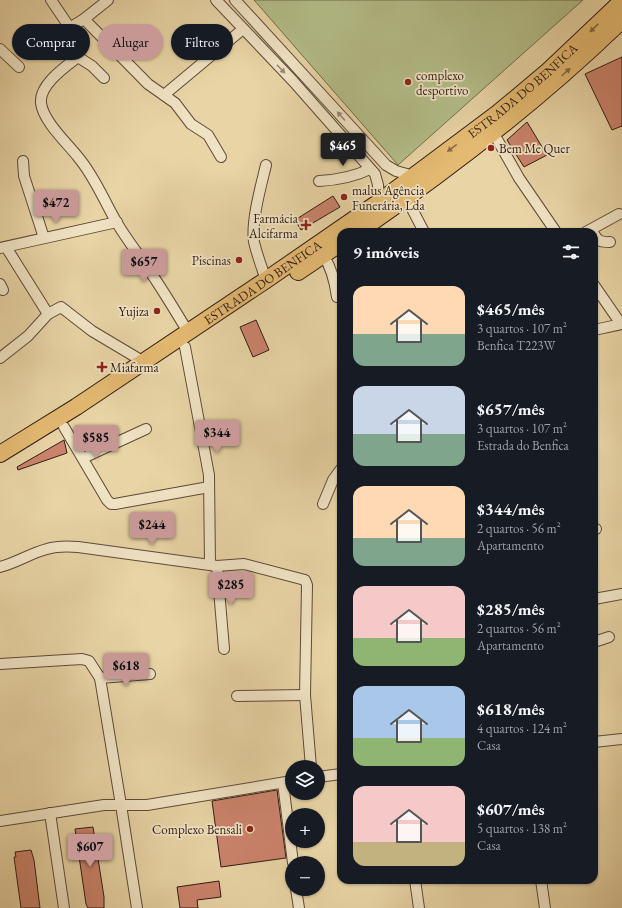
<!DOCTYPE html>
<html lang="pt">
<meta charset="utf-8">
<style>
body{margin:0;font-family:"EB Garamond",serif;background:#242831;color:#f1f3f6;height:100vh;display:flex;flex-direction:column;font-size:15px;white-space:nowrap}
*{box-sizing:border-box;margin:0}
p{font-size:13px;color:#9ea1a6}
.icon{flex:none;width:22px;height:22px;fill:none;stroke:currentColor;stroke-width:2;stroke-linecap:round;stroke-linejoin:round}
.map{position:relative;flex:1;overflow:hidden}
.panel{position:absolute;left:337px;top:228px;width:261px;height:656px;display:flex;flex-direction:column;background:#171b24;border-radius:12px;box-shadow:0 1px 3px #0004}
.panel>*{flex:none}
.top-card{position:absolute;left:12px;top:24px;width:265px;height:36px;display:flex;gap:8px}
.buttons{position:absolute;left:285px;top:760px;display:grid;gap:8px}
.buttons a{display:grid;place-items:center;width:40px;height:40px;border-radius:50%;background:#171b24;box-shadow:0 1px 3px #0004;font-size:20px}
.price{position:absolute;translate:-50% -34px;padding:0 9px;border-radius:4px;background:#c59692;color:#111;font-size:13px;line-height:26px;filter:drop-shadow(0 1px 2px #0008)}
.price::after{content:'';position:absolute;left:50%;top:24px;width:12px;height:9px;margin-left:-6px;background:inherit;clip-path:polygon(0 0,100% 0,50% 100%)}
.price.on{background:#222;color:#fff}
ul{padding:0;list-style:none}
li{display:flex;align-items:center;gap:12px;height:100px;padding:0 16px}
li span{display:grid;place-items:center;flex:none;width:112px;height:80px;border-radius:12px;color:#555}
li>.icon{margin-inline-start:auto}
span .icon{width:48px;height:48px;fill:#fffc;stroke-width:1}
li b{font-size:17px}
h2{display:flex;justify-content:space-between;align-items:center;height:48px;padding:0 16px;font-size:17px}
.chip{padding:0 14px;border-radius:18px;background:#171b24;box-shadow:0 1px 3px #0004;font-size:14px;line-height:36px}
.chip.on{background:#c59692;color:#111}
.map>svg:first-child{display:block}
.green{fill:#b3bd88;stroke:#726c4e}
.building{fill:#cb836c;stroke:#301c15}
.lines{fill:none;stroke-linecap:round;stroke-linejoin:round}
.minor-casing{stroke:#5e4a39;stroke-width:12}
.trunk-casing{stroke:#301c15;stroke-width:18}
.minor{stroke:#f0e3c4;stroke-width:10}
.trunk{stroke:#e4ba72;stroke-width:16}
.oneway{fill:#8a6b44}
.oneway2{fill:#9a8975}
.poi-dot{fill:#8f2418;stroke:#f0e3c4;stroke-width:1.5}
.labels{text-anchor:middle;stroke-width:3.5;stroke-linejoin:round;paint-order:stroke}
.poi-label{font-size:13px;fill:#301c15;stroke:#f0e3c4;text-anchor:start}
.street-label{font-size:13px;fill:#301c15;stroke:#f0e3c4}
</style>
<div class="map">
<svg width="622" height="908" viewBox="0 0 622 908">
<rect width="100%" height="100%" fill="#e8d4a5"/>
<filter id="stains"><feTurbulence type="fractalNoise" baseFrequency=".005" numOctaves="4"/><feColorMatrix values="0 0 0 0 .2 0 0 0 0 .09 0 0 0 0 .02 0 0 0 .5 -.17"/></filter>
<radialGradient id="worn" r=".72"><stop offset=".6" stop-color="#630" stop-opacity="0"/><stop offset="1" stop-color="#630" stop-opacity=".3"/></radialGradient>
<polygon class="green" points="254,0 583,0 398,165"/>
<g class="building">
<polygon points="622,57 622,126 612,130 585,74"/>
<polygon points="527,122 547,155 524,167 507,140"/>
<polygon points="333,196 340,207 301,230 295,220"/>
<polygon points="256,320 269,350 253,357 240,327"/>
<polygon points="64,440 67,453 18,470 17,467"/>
<polygon points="277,790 286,858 221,867 212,801"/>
<polygon points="93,827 104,897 104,908 88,908 86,904 75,829"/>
<polygon points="31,850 34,860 40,908 21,908 14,857 16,857 15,852"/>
<polygon points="219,881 221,897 197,900 198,908 180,908 177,887"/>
</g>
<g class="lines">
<defs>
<g id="minor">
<polyline points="51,0 70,28"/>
<polyline points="216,0 293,81 375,174 378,185 379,202"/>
<polyline points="235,0 386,165 396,171 414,176"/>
<polyline points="84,19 148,84 175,103 191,124 208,135 221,157"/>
<polyline points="0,49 19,67"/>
<path d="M78 57C65 67 39 85 41 103 43 121 67 143 78 157 95 177 104 201 117 223 127 240 140 256 151 273 164 292 176 312 188 332"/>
<polyline points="104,78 92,66 78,57 64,34 66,30 84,19 108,0"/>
<polyline points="164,95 243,29"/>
<polyline points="493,132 519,178 556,232"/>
<polyline points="23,161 24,176 44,238"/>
<path d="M266 165C261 186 251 221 254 242 257 255 262 268 266 280"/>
<path d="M319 181C337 180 354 177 370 169"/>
<polyline points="407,199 424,232"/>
<polyline points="586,232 619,214"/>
<path d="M594 234C598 242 602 242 610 242"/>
<polyline points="6,247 48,314"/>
<polyline points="0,248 117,222"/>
<path d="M323 255C332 268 335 282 337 297"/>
<polyline points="0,284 3,290"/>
<polyline points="594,285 621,324"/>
<polyline points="594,330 622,324"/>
<polyline points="185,347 209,475 210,565"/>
<polyline points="0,358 28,336 48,314 61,307 92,331 144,362"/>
<polyline points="64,427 107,500 111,504 115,504 209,487"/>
<polyline points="83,458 146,429"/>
<polyline points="323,504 333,480 341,469"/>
<polyline points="594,529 596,529"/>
<polyline points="217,566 224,649"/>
<path d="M0 567C16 563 31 553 47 549 57 546 67 546 78 547L217 566 244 564 305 580 307 585 305 695 311 767"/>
<polyline points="594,599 622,594"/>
<polyline points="594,642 609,637"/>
<polyline points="0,664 82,659 89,661 100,678 121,805 137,908"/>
<polyline points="100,678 150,674"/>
<polyline points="237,696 305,695"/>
<polyline points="594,742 622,739"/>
<polyline points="318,777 341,774"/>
<polyline points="283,783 293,863"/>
<polyline points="50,813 64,908"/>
<polyline points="0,821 104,805 147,805 292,781"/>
<polyline points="415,880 419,908"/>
<polyline points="541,880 545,908"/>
<polyline points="296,889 299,908"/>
</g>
<g id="trunk">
<path d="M358 232C451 168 541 99 622 20"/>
<polyline points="298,272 341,243"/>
<path id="s1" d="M0 454 76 407 266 280 379 202 498 113 547 72 622 1"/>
</g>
</defs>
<use href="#minor" class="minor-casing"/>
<use href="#trunk" class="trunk-casing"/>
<use href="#minor" class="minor"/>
<use href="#trunk" class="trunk"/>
</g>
<defs><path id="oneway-solid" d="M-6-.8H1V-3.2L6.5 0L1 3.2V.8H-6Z"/></defs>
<g class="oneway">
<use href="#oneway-solid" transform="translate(594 28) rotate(136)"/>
<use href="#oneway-solid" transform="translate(566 72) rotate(-42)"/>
<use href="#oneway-solid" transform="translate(452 148) rotate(143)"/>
</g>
<g class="oneway2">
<use href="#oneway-solid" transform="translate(281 69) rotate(46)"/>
<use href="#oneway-solid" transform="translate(341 116) rotate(-132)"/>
</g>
<g class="poi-dot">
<circle cx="408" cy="82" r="4"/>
<circle cx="491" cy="148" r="4"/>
<circle cx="344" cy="197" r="4"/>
<path d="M304 219h4v4h4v4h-4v4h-4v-4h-4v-4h4z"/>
<circle cx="239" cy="260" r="4"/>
<circle cx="157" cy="311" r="4"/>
<path d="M100 361h4v4h4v4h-4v4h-4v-4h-4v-4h4z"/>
<circle cx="250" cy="829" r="4"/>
</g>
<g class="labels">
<g class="poi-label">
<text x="416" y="80">complexo<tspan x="416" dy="15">desportivo</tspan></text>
<text x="499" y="153">Bem Me Quer</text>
<text x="352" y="195">malus Agência<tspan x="352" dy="15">Funerária, Lda</tspan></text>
<text x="298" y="223" text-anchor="end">Farmácia<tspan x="298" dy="15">Alcifarma</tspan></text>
<text x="231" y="265" text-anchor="end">Piscinas</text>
<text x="149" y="316" text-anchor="end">Yujiza</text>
<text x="110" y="372">Miafarma</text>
<text x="242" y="834" text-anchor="end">Complexo Bensali</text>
</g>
<g class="street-label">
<text dy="5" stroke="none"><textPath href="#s1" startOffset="637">ESTRADA DO BENFICA</textPath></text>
<text dy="5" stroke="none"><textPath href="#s1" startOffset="314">ESTRADA DO BENFICA</textPath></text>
</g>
</g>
<rect width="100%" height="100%" filter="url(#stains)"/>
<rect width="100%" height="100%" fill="url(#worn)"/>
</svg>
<div class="buttons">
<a><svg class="icon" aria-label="layers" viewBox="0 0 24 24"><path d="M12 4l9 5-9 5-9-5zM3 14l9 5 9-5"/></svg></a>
<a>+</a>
<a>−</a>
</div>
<b class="price on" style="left:343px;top:167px">$465</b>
<b class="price" style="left:56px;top:224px">$472</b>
<b class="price" style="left:144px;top:283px">$657</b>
<b class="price" style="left:217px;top:454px">$344</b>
<b class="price" style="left:96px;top:459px">$585</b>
<b class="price" style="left:152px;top:546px">$244</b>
<b class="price" style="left:231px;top:606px">$285</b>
<b class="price" style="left:126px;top:687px">$618</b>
<b class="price" style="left:90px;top:868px">$607</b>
<div class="top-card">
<a class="chip">Comprar</a>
<a class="chip on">Alugar</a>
<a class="chip">Filtros</a>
</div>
<section class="panel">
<h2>9 imóveis<svg class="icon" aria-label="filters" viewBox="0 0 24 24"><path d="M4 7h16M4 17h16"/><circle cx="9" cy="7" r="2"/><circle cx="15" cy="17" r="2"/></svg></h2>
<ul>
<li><span style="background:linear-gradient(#ffd9b3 60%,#7fa58c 0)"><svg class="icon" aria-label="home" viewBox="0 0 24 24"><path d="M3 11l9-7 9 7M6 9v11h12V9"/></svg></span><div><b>$465/mês</b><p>3 quartos · 107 m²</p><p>Benfica T223W</p></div></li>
<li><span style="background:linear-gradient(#c9d6e8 60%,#7fa58c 0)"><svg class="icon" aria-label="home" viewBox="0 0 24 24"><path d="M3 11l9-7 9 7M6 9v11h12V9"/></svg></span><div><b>$657/mês</b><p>3 quartos · 107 m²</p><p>Estrada do Benfica</p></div></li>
<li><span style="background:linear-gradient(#ffd9b3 65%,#7fa58c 0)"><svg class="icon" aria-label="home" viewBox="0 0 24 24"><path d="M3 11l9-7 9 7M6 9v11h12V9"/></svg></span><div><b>$344/mês</b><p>2 quartos · 56 m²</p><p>Apartamento</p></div></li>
<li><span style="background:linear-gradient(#f6c9c9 65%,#8fb573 0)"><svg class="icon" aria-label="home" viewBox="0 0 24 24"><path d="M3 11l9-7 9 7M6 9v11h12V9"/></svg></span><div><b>$285/mês</b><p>2 quartos · 56 m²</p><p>Apartamento</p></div></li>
<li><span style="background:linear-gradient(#a9c7e8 65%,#8fb573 0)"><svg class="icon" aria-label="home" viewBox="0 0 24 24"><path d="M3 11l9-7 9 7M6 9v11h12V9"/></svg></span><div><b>$618/mês</b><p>4 quartos · 124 m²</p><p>Casa</p></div></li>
<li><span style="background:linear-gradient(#f6c9c9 70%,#c2b280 0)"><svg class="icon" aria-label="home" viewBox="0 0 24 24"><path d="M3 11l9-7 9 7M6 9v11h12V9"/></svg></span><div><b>$607/mês</b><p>5 quartos · 138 m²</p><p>Casa</p></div></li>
</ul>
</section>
</div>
